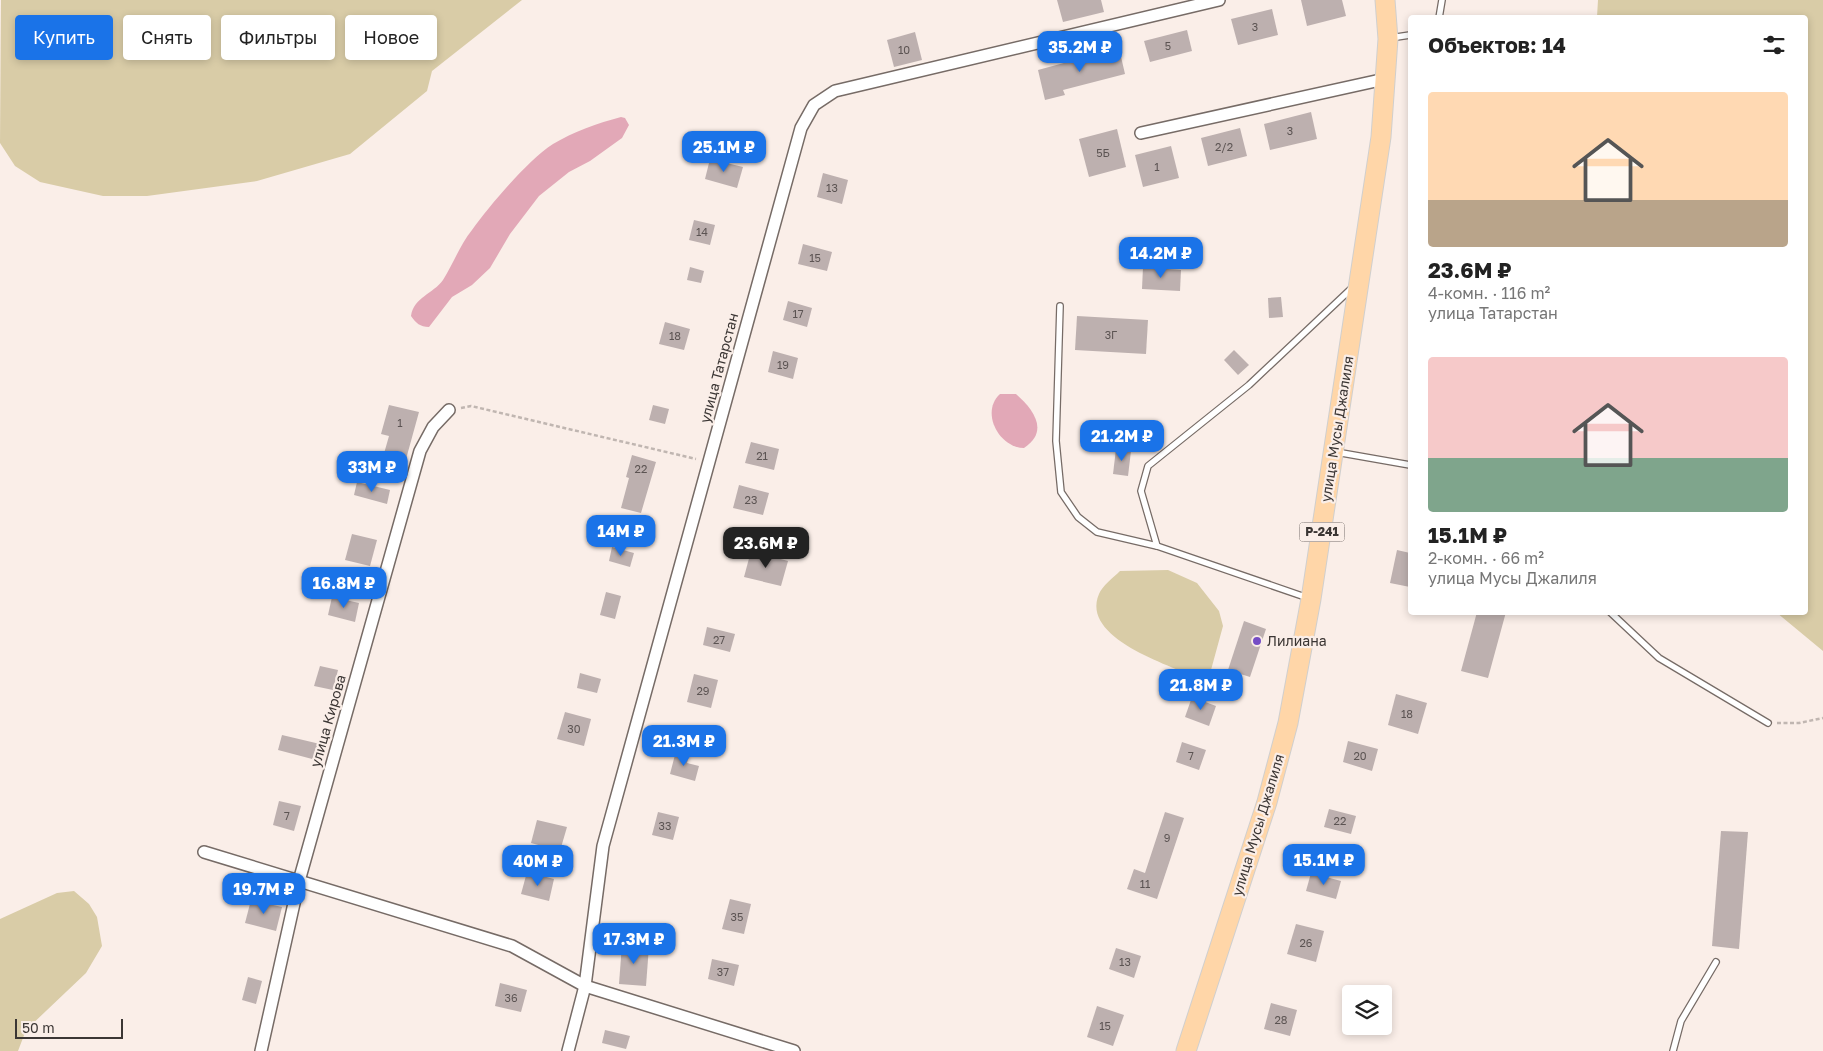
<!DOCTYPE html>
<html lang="ru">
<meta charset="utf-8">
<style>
body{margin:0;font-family:"Golos Text",sans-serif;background:#f6f6f6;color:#222;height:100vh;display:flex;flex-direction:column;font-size:19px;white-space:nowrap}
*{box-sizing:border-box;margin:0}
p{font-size:16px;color:#767676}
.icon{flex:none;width:28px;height:28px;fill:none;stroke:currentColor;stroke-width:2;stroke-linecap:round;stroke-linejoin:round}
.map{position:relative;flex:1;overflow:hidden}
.sheet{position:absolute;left:1408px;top:15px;width:400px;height:600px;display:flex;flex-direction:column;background:#fff;border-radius:5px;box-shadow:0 2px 8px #0003}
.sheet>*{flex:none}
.hud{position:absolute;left:15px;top:15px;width:475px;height:45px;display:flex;gap:10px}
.fabs{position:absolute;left:1342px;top:985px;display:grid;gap:10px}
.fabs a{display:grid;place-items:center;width:50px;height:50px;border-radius:5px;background:#fff;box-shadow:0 2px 8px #0003;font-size:25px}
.scale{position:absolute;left:15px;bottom:12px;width:108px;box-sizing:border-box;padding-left:5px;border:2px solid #3b3634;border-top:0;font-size:14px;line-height:18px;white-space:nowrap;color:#3b3634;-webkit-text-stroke:4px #faeee8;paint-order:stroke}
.price{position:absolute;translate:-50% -42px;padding:0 11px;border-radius:10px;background:#1a73e8;color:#fff;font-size:16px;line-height:32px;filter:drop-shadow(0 1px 2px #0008)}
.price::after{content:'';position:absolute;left:50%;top:30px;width:15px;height:11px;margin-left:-8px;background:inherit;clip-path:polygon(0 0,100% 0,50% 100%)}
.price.current{background:#222;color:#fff}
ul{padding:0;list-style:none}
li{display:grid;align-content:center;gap:10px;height:265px;padding:0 20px}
li span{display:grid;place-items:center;height:155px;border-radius:5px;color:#555}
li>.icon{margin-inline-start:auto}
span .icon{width:90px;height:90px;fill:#fffc;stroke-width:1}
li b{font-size:21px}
h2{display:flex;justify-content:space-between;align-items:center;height:60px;padding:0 20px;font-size:21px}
.tag{padding:0 18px;border-radius:5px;background:#fff;box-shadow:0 2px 8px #0003;font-size:18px;line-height:45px}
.tag.current{background:#1a73e8;color:#fff}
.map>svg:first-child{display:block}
.green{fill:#d9cca7}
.water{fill:#e2a8b7}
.building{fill:#bdb0af}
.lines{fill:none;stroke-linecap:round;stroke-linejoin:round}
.service-casing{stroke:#766b66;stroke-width:8}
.minor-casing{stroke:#766b66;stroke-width:14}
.trunk-casing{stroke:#d0cfce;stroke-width:21}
.path{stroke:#c0b6b1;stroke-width:2.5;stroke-dasharray:4 2.5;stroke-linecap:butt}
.service{stroke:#fff;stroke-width:5.5}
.minor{stroke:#fff;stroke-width:11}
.trunk{stroke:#ffd6a8;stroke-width:19}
.poi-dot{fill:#754dc5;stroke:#faeee8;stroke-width:2}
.labels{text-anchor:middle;stroke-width:4.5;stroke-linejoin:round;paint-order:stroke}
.number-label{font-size:11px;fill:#5c5453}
.shield{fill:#faeee8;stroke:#746d6a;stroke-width:1}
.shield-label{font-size:12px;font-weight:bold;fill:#3b3634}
.street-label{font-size:14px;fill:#3b3634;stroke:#faeee8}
.poi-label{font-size:14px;fill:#3b3634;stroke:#faeee8;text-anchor:start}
</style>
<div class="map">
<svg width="1823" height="1051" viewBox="0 0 1823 1051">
<rect width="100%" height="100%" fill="#faeee8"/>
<g class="green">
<polygon points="1,0 522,0 432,71 427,91 350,154 257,181 147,196 103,196 40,182 15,166 0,143"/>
<polygon points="1598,0 1823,0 1823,651 1777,613 1805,612 1805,18 1597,17"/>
<path d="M1168 570 1197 583 1219 611 1223 626 1211 670 1198 678C1169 665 1080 638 1099 594 1102 586 1114 577 1120 571Z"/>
<polygon points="74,891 89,904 97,917 102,946 86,973 26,1030 18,1051 0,1051 0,919 57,893"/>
</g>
<g class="water">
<path d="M621 117 625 118 629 125 622 138 590 161 569 172 539 196 510 234 490 268 472 285 452 297 429 327C420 327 416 323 411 316 414 297 433 294 443 280 453 264 460 245 472 230 490 205 527 161 553 144 573 132 598 123 621 117Z"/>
<path d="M1000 394H1016C1033 409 1050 431 1024 448 999 448 980 412 1000 394Z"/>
</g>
<g class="building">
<polygon points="1057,0 1101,0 1104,12 1063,22"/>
<polygon points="1301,0 1342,0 1346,16 1307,26"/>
<polygon points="1272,9 1278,35 1238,45 1231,19"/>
<polygon points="1187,30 1192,51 1150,62 1144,41"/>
<polygon points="915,32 922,60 894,67 887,40"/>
<polygon points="1119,48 1125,74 1063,90 1065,95 1045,100 1038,70"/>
<polygon points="1311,112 1317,139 1270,150 1264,124"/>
<polygon points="1240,128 1247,156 1208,166 1201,138"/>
<polygon points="1117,129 1126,167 1089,177 1079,139"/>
<polygon points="1171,146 1179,178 1143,187 1135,155"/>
<polygon points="710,159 743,167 737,188 705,179"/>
<polygon points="823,173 848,180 842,204 817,197"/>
<polygon points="694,220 715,225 710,245 689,240"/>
<polygon points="803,244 832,252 827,271 798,264"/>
<polygon points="690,267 704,271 701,283 687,280"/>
<polygon points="1143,267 1181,270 1180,291 1142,289"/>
<polygon points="1281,297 1283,317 1269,318 1268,298"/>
<polygon points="788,301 812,308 807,327 783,320"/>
<polygon points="1077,316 1148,320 1146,354 1075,350"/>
<polygon points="665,322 690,329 684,350 659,344"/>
<polygon points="1234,350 1249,365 1238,375 1224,360"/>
<polygon points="773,351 798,358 793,379 768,372"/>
<polygon points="389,405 419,412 403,470 381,464 389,436 381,434"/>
<polygon points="653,405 669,409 665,424 649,420"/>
<polygon points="751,442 779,449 774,470 745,463"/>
<polygon points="1116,449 1131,451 1128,476 1113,474"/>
<polygon points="632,455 656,462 641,513 621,508 629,478 626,477"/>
<polygon points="357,482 390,490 387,504 354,495"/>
<polygon points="739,485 769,493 763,515 733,508"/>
<polygon points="352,534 377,540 370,566 345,560"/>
<polygon points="612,547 634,553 630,567 609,561"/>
<polygon points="1397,550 1410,553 1410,587 1390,583"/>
<polygon points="751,551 788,561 781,586 744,577"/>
<polygon points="606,592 621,596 615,619 600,615"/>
<polygon points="332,597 359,603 355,622 328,615"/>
<polygon points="1477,612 1506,612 1488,678 1461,671"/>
<polygon points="1244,621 1266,629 1250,677 1228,670"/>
<polygon points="707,627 735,634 730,652 703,645"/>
<polygon points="320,666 338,670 333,690 314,686"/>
<polygon points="580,673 601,679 597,693 577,688"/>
<polygon points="694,674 718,680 711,708 687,702"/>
<polygon points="1396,694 1427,703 1418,734 1388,725"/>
<polygon points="1192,697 1216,706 1209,726 1185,717"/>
<polygon points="565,712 591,719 584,746 557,739"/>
<polygon points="282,735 320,744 316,760 278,750"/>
<polygon points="1348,741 1378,749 1372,771 1343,762"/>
<polygon points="1182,742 1206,750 1199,770 1176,762"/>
<polygon points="676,751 689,755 687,763 699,766 695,781 670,774"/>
<polygon points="279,801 301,806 294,831 273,825"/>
<polygon points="1329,809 1356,816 1351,834 1324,827"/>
<polygon points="658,812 679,817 673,840 652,835"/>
<polygon points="1165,812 1184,818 1157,899 1127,889 1134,869 1145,873"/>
<polygon points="537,820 567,827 560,851 531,843"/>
<polygon points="1721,831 1748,832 1739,949 1712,946"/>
<polygon points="527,872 554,879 549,901 521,894"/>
<polygon points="1311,873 1341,881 1336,899 1306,891"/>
<polygon points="730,899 751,904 744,934 722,929"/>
<polygon points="251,900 282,907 276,931 245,923"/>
<polygon points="1296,924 1324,931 1316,962 1287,954"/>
<polygon points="622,944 649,946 646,986 619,984"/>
<polygon points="1116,948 1141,956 1134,978 1109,969"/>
<polygon points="712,959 739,965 734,986 708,979"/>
<polygon points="248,977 262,981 256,1004 242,1000"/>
<polygon points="500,983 527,990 521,1012 495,1006"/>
<polygon points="1271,1003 1297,1010 1290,1036 1264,1029"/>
<polygon points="1097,1006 1124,1015 1113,1046 1087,1037"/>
<polygon points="605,1030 630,1036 626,1049 602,1043"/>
</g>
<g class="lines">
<defs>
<g id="service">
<polyline points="1439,18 1442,0"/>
<polyline points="1390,38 1410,35"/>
<polyline points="1060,306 1056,441 1061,492 1078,517 1097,532 1157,546"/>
<polyline points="1336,452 1410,465"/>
<polyline points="1308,598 1157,546 1141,491 1148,466 1249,385 1353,287"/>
<polyline points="1610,612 1659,658 1768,723"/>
<polyline points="1673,1051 1681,1021 1716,962"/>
</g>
<g id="minor">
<polyline points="1141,133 1385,79"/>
<polyline points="204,852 512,946 585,986 794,1051"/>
<polyline points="261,1051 299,881 420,451 433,427 449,410"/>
<polyline points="568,1051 585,986 603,846 801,128 814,105 835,91 1219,0"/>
</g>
<polyline id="trunk" points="1186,1051 1267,802 1288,723 1311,599 1381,137 1388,39 1385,0"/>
</defs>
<use href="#service" class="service-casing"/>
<use href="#minor" class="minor-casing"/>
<use href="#trunk" class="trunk-casing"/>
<g class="path">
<polyline points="461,408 471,406 696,459"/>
<polyline points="1777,723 1799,723 1823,718"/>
</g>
<use href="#service" class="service"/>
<use href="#minor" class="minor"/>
<use href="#trunk" class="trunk"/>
</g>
<circle class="poi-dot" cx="1257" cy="641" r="5"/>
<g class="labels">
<g class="number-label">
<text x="1255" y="31">3</text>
<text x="1168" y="50">5</text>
<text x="904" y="54">10</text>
<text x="1290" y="135">3</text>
<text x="1224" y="151">2/2</text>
<text x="1103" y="157">5Б</text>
<text x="1157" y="171">1</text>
<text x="832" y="192">13</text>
<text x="702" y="236">14</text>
<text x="815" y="262">15</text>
<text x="798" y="318">17</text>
<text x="1111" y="339">3Г</text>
<text x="675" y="340">18</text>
<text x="783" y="369">19</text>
<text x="400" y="427">1</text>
<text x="762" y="460">21</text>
<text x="641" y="473">22</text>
<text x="751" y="504">23</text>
<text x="719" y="644">27</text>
<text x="703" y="695">29</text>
<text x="1407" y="718">18</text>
<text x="574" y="733">30</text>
<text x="1191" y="760">7</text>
<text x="1360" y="760">20</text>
<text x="287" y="820">7</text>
<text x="1340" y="825">22</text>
<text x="665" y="830">33</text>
<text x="1167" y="842">9</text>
<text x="1145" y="888">11</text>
<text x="737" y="921">35</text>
<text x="1306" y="947">26</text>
<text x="1125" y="966">13</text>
<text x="723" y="976">37</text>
<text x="511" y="1002">36</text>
<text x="1281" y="1024">28</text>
<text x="1105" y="1030">15</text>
</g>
<rect class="shield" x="1299.5" y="522.5" width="45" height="19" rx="4"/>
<g class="shield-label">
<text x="1322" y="536">Р-241</text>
</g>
<g class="street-label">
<text transform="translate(719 368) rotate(-75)" y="5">улица Татарстан</text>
<text transform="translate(1337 429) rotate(-81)" y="5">улица Мусы Джалиля</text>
<text transform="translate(328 721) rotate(-74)" y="5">улица Кирова</text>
<text transform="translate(1258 825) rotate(-73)" y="5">улица Мусы Джалиля</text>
</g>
<g class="poi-label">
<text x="1267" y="646">Лилиана</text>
</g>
</g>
</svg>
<div class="fabs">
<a><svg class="icon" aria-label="layers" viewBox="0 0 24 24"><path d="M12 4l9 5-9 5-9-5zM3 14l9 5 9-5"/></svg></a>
</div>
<div class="scale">50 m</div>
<b class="price" style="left:1080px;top:73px">35.2M ₽</b>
<b class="price" style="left:724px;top:173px">25.1M ₽</b>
<b class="price" style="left:1161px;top:279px">14.2M ₽</b>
<b class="price" style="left:1122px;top:462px">21.2M ₽</b>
<b class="price" style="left:372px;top:493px">33M ₽</b>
<b class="price" style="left:621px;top:557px">14M ₽</b>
<b class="price current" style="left:766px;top:569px">23.6M ₽</b>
<b class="price" style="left:344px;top:609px">16.8M ₽</b>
<b class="price" style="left:1201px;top:711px">21.8M ₽</b>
<b class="price" style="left:684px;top:767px">21.3M ₽</b>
<b class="price" style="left:1324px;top:886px">15.1M ₽</b>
<b class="price" style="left:538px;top:887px">40M ₽</b>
<b class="price" style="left:264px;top:915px">19.7M ₽</b>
<b class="price" style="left:634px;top:965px">17.3M ₽</b>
<div class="hud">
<a class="tag current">Купить</a>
<a class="tag">Снять</a>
<a class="tag">Фильтры</a>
<a class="tag">Новое</a>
</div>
<section class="sheet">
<h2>Объектов: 14<svg class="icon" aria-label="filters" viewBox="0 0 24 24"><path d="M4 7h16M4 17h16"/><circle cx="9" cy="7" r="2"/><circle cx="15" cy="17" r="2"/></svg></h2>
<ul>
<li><span style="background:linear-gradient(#ffd9b3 70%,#b9a48a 0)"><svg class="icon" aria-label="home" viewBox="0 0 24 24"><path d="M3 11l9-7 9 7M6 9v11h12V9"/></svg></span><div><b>23.6M ₽</b><p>4-комн. · 116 m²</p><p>улица Татарстан</p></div></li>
<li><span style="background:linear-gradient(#f6c9c9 65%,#7fa58c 0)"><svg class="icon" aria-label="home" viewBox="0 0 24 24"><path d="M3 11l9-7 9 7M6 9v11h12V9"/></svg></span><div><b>15.1M ₽</b><p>2-комн. · 66 m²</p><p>улица Мусы Джалиля</p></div></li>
</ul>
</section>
</div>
